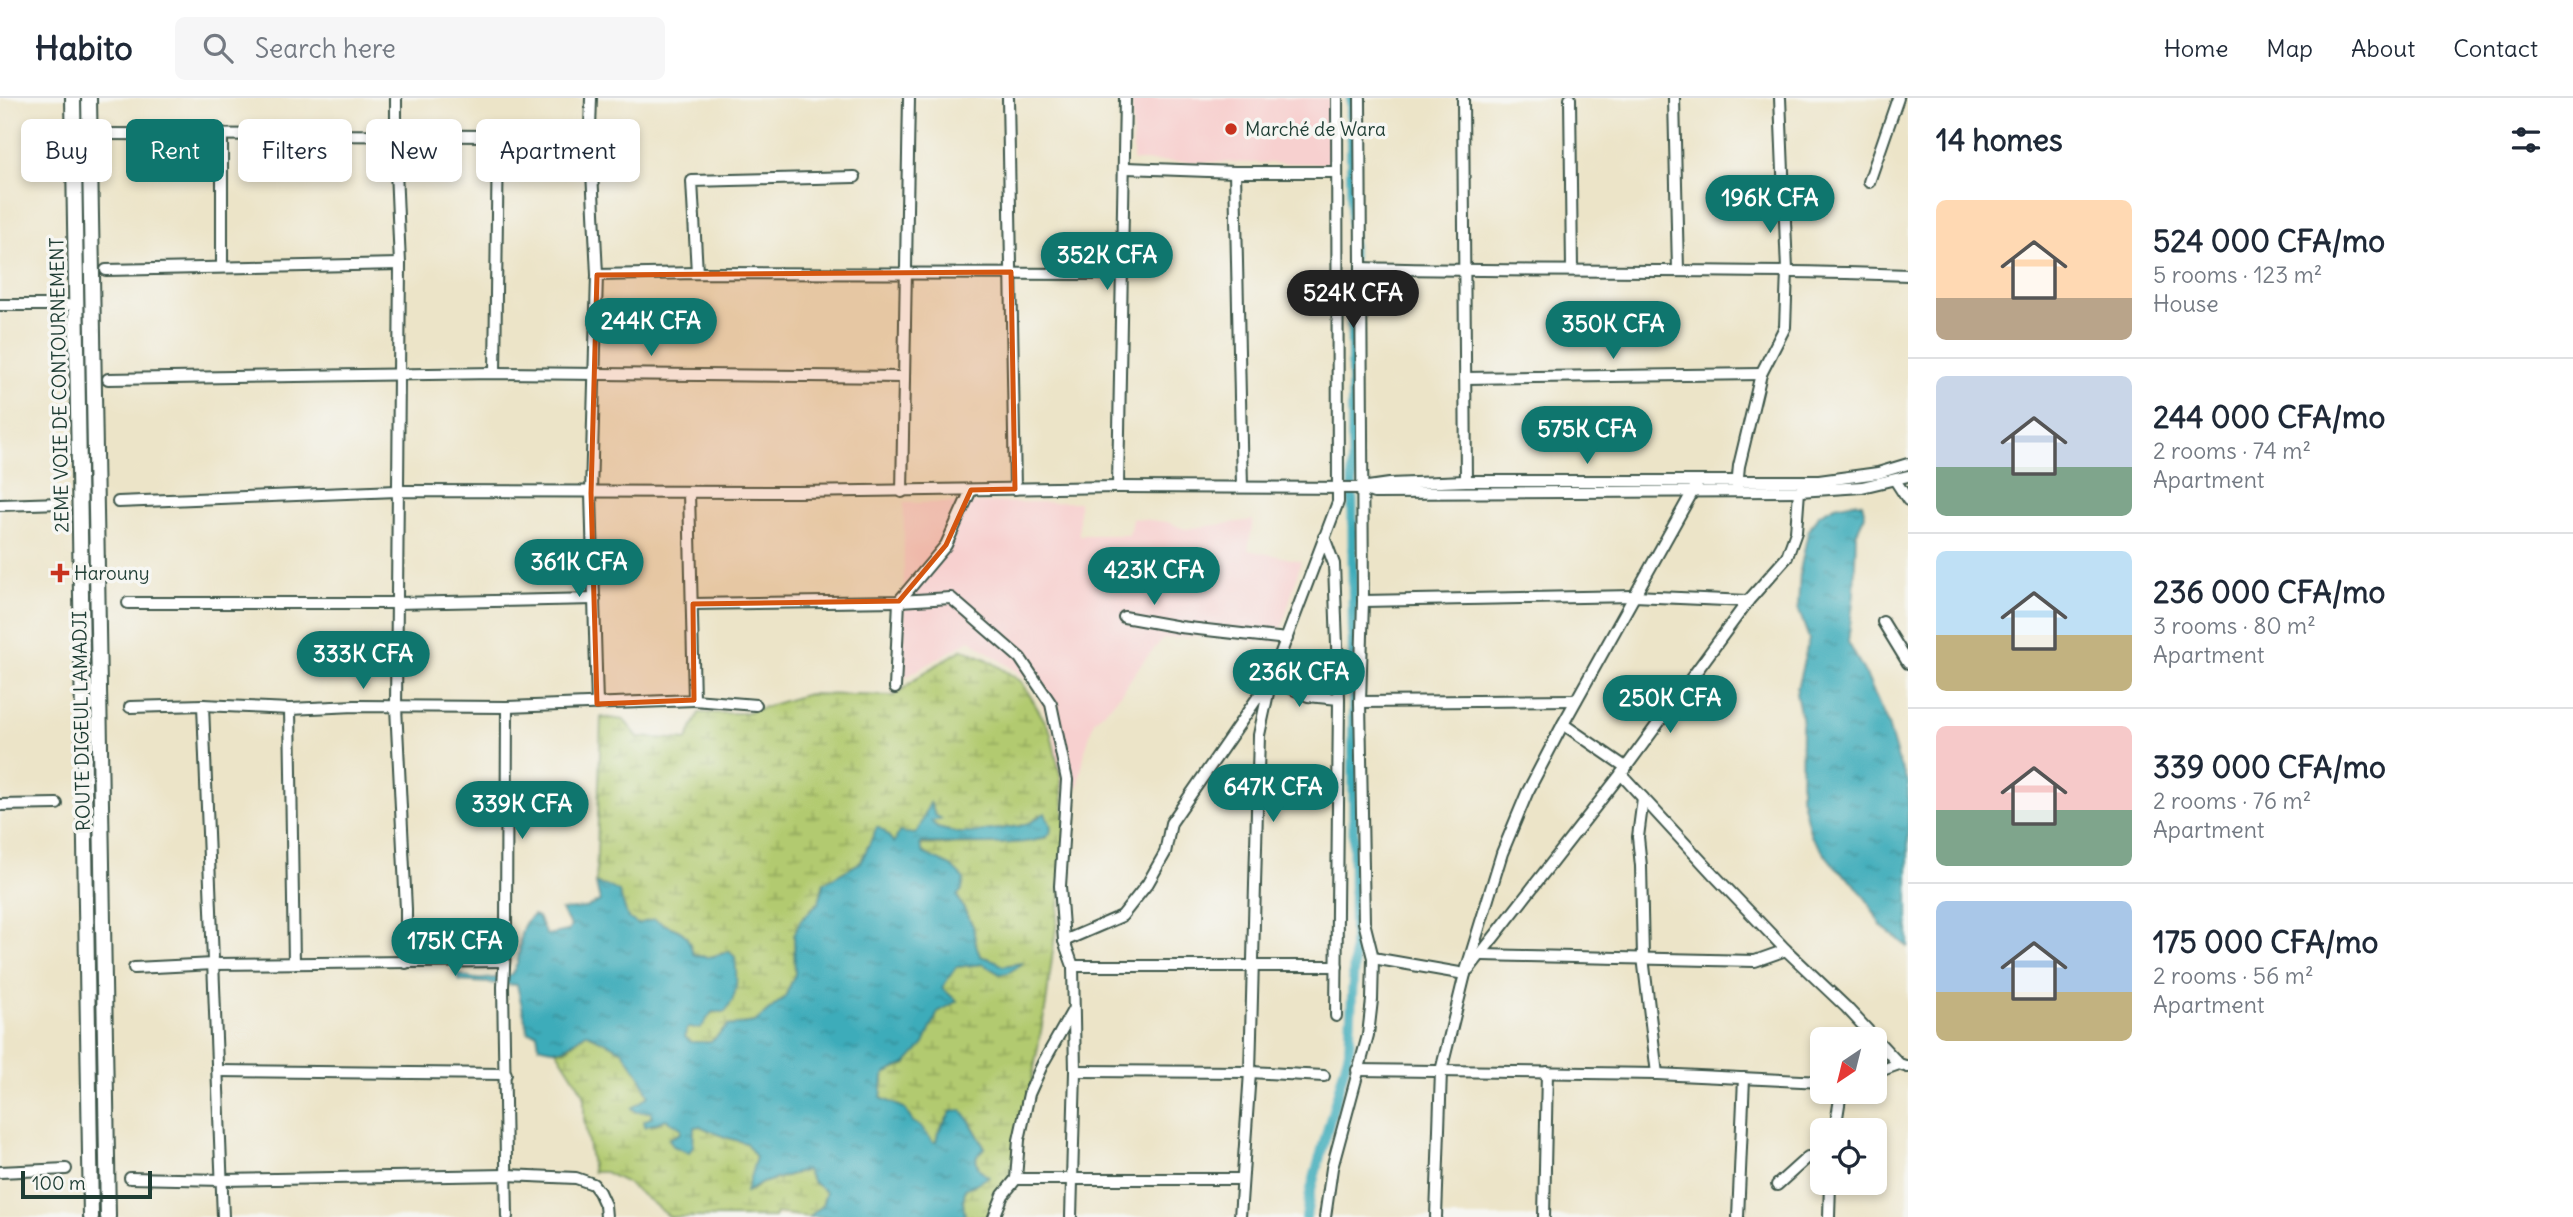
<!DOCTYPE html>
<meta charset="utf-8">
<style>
body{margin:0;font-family:Delius,sans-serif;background:#f6f6f7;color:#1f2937;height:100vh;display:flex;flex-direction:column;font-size:26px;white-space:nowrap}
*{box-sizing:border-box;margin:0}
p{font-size:23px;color:#747a83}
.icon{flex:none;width:38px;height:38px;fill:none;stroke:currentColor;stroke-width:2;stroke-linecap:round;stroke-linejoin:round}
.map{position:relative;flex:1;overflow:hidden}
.sheet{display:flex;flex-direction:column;background:#fff;width:665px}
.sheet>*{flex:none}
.guide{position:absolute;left:21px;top:21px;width:665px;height:63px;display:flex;gap:14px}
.needle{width:46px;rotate:215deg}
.controls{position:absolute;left:1810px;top:929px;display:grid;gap:14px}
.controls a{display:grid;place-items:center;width:77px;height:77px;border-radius:10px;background:#fff;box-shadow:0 4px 10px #0003;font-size:35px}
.scale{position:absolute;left:21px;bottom:18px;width:131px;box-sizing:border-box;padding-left:7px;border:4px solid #1f3d34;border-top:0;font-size:19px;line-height:24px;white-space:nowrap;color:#1f3d34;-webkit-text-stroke:5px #f6f6f2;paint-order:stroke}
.price{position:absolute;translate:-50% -60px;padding:0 16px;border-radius:24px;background:#0f766e;color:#fff;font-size:23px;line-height:46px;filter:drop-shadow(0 2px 4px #0008)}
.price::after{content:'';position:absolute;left:50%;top:42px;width:21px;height:16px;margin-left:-10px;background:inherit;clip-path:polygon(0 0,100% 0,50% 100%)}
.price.selected{background:#222;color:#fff}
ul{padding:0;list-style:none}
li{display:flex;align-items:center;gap:21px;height:175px;padding:0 28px}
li+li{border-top:2px solid #e0e1e3}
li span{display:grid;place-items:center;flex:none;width:196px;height:140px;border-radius:10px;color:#555}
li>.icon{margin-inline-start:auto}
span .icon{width:84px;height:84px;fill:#fffc;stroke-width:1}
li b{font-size:30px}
h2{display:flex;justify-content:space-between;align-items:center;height:84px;padding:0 28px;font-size:30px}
.chip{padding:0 24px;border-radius:10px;background:#fff;box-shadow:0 4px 10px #0003;font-size:24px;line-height:63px}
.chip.selected{background:#0f766e;color:#fff}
header{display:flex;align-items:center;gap:42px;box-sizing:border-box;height:98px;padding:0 35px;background:#fff;border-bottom:2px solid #e0e1e3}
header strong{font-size:33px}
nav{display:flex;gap:38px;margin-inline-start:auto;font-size:24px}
.search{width:490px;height:63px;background:#f6f6f7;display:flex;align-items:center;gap:18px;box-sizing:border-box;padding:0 24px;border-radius:10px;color:#747a83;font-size:26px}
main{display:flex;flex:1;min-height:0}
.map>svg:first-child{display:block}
.built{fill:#f7d0cf}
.wetland{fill:url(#wetland-marsh);stroke:#688452;stroke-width:2}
.water{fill:url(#water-ripples);stroke:#2e7477;stroke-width:2}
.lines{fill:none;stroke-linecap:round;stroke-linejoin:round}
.canal{stroke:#3dacba;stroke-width:10}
.minor-casing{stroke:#3e564a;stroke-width:14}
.major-casing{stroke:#3e564a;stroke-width:18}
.minor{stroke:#fff;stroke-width:10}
.major{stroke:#fff;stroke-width:14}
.marked{fill:#d45610;fill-opacity:0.2;stroke:#d45610;stroke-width:5;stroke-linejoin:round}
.poi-dot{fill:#c8321e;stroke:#f6f6f2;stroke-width:2.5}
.labels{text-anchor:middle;stroke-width:7;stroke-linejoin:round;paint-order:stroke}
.poi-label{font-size:19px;fill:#1f3d34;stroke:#f6f6f2;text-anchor:start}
.street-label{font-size:19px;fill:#1f3d34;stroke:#f6f6f2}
</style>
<header>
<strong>Habito</strong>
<div class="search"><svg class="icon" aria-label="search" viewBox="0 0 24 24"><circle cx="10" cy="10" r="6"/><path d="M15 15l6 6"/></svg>Search here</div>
<nav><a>Home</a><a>Map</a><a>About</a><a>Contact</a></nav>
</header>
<main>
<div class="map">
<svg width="1908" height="1119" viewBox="0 0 1908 1119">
<defs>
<pattern id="wetland-marsh" width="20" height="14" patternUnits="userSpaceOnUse" patternTransform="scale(1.75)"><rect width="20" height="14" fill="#b2ca6f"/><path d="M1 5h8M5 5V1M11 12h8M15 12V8" fill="none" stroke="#90a55c"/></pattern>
<pattern id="water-ripples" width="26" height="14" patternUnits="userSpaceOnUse" patternTransform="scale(1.75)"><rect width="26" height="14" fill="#3dacba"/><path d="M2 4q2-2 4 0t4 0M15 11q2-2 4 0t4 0" fill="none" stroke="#338d98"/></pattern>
</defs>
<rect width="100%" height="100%" fill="#f6f6f2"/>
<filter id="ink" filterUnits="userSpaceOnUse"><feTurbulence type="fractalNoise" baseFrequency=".0143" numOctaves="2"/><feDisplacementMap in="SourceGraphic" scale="14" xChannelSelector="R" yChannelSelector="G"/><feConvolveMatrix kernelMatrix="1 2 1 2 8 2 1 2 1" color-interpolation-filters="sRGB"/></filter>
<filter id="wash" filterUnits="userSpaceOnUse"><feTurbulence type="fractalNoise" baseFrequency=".00686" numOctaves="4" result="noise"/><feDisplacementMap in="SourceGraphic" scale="28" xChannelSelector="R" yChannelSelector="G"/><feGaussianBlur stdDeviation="1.57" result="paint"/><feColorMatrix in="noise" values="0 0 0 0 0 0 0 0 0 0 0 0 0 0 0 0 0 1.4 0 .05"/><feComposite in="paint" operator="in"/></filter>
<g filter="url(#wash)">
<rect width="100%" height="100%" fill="#ece4c8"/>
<g class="built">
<polygon points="1132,0 1330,0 1330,66 1133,63"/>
<polygon points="1079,404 1079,437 1129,437 1132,420 1167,424 1185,431 1253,422 1248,452 1301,463 1278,544 1197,538 1163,541 1145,561 1115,603 1094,623 1085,653 1078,690 1061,688 1054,634 1032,584 970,542 903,581 904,405"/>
</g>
<g class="wetland">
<path d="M963 551 988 562 1022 584 1050 632 1061 680 1066 734 1061 792 1046 906 1028 1003 1006 1090 995 1119H965L963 1104 965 1090 974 1088 980 1074 976 1059 985 1049 968 1020 951 1014 938 1035 936 1044H933L921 1029 913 1024 904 1010 881 1000 883 979 886 975 907 966 938 914 957 903 941 890 956 869 983 866 1000 876 1021 865 1002 868 996 863 980 858 975 843 973 828 957 797 930 759 920 752 919 747 1000 746 1045 741 1050 735 1040 716 1031 724 1020 728 971 735H958L937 730 930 723 940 721 935 717 931 706C924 715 927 719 923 727 919 738 903 741 894 745L884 733 877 730 861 764 824 785 819 804 810 812 794 837 795 876 785 899 755 924 728 928 711 944H691L685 939 686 933 729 853C717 858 704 862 693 856 685 826 677 835 654 821L638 827 628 821 622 807 600 786H596L601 619 624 622 638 639 687 642 699 615H744L808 596 894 598 922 576Z"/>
<polygon points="586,935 622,952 640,978 649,999 637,1014 651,1014 652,1028 666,1021 681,1030 681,1035 669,1041 693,1048 694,1029 700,1028 725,1039 746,1045 757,1059 749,1094 762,1085 806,1072 812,1083 826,1094 822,1108 809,1119 776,1115 774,1119 670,1119 627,1085 605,1074 593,1074 584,1020 584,996 557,953 566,951"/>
</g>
<g class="water">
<polygon points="1854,404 1862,405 1865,417 1856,436 1854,496 1848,544 1867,579 1888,627 1899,665 1908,684 1908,849 1881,828 1869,805 1853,784 1836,770 1811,738 1801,698 1802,624 1796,595 1809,541 1798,510 1800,473 1808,434 1818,417 1835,408"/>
<path d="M930 705 935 717 942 721 931 723 937 730 958 735H971L1020 728 1031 724 1045 715C1047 721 1053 727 1050 735 1043 751 942 745 922 745L920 747 923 755 951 768 964 781 962 792 957 798 973 828 975 843 980 858 996 863 1002 868 1023 865 1008 875 1000 876 983 866 956 869 942 890 957 903 938 914 924 946 906 966 886 975 883 979 881 1000 904 1010 913 1024 921 1029 933 1044H936L938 1035 951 1014 961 1012 968 1020 985 1050 976 1059C976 1070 981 1074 989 1079L965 1091 963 1104 965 1119H809L822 1108 826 1094 812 1083 806 1072 762 1085 746 1094 756 1059 746 1045 725 1039 700 1028 694 1029 693 1048 689 1055 673 1048 669 1041 681 1035V1030L666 1021 645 1029 644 1023 652 1019 651 1014H637L632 1010 649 998 640 978 622 952 586 935C563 949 567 956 539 948L537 935 528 934 517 887 459 883 454 873C473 885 489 881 510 877 527 859 511 833 533 817L538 819 546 837 568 833 571 828 561 812 586 810 600 803 596 786 610 789 619 794 628 820 638 826 654 821C677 835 685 826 693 856 704 862 717 858 729 853L735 859C737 880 739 897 725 914H712L701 930H689L686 933 685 939 691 944H711L728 928 755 924 785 899 795 876 794 837 800 823 819 804 824 785 861 764 877 729 884 733 894 745 899 734 915 736C924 726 923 717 930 705Z"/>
</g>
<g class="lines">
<polyline class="canal" points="1306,1119 1310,1095 1349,953 1354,863 1351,0"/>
</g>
</g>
<g filter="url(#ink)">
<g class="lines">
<defs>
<g id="minor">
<polyline points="396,0 396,72 400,166 396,609 406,811 406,865"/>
<polyline points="591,0 590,31 597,177 591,395 597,606"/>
<polyline points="1008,0 1015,391"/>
<polyline points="1463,0 1466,383"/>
<polyline points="1570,0 1572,171"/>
<polyline points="1674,0 1678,172"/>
<polyline points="104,36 498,38 590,31"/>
<polyline points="1126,70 1235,74 1337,74"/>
<polyline points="1235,74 1242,389"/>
<polyline points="1869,84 1898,0"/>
<polyline points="222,169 222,38"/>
<path d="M1361 170C1543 175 1726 170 1908 177"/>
<polyline points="106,172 400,166"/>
<polyline points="697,175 692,83 855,79"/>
<polyline points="597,177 697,175 1124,176"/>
<polyline points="0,207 67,207"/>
<polyline points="495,275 498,38"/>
<polyline points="1465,280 1761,276"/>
<polyline points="108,281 495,275 904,279"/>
<polyline points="1895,382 1908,402"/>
<polyline points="1737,388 1739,368 1761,276 1785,229 1787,172 1780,0"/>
<polyline points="1118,389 1125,0"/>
<polyline points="1361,390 1374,395 1799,393 1862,389 1908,378"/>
<polyline points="902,394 909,0"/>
<polyline points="118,404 397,393 797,394 1118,389 1361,390 1389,386 1466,383 1819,383 1878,375 1908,366"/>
<polyline points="0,407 61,405"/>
<polyline points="1324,439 1334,466 1339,601 1336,918"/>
<polyline points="1363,503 1634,498 1748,503"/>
<polyline points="128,505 396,505 595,501"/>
<polyline points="693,506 899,503 946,447 971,392"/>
<polyline points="1124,519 1180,529 1287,541"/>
<polyline points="1883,524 1908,565"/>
<polyline points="1271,581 1308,598 1339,601"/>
<polyline points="895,590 899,503 951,500 1020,560 1051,606 1067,682 1060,788 1064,843 1073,868 1075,973 1071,1119"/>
<polyline points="694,602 756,607"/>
<polyline points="1360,604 1576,602"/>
<polyline points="203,607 223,1119"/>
<polyline points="130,609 203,607 290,611 355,608 507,609 694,602 689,394"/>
<polyline points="507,609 506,830 503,889 507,1119"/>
<polyline points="290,611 294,865"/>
<polyline points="1563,626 1624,668"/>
<polyline points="1621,676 1714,777 1786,852 1846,909 1899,966"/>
<polyline points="1643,700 1638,739 1641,768 1643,859 1657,976"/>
<polyline points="0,707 57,706"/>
<polyline points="1064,843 1122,818 1148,785 1165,755 1171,725 1267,586"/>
<polyline points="1482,857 1755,863 1786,852"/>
<polyline points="1373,860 1465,876"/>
<polyline points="1073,868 1337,868"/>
<polyline points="134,870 214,866 504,863"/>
<polyline points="1469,871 1621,676 1748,503 1787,459 1796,434 1799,393"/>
<polyline points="1357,972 1657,976 1822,984"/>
<polyline points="218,973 506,976"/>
<polyline points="1075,973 1250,974 1324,978"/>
<polyline points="1874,975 1899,966 1908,969"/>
<polyline points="1835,1032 1841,994"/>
<polyline points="0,1074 66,1071"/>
<polyline points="130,1080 223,1082 507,1077 576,1080 593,1086 599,1094 605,1107 606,1119"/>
<polyline points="1016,1081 1241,1081"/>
<polyline points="1777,1087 1808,1059 1822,1062"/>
<polyline points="994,1119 1003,1097 1016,1081 1019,1042 1029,996 1043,965 1073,912"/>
<polyline points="1240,1119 1250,974 1259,637 1271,581 1338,404 1337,0"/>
<polyline points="1325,1119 1332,1070 1368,937 1372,902 1373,860 1364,824 1360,604 1363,503 1360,0"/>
<polyline points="1436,1119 1441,973 1465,876 1502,755 1527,695 1563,626 1698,384"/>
<polyline points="1544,1119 1547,974"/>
<polyline points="1738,1119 1744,980"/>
<polyline points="1829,1119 1830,1085"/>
</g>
<g id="major">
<polyline points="73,0 91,1119"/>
<polyline points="89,0 108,1119"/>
</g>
</defs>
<use href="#minor" class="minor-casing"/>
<use href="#major" class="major-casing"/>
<use href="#minor" class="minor"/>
<use href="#major" class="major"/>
</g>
</g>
<path class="marked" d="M1011 174 1015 391 971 392 946 447 899 503 693 506 694 602 597 606 591 395 597 177Z"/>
<g class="poi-dot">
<circle cx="1231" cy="31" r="7"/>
<path d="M56.5 464.5h7v7h7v7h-7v7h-7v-7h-7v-7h7z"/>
</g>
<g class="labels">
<g class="poi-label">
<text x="1245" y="38">Marché de Wara</text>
<text x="74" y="482">Harouny</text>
</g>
<g class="street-label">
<text transform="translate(59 287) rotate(-91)" y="7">2EME VOIE DE CONTOURNEMENT</text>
<text transform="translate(81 623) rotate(-91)" y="7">ROUTE DIGEUL LAMADJI</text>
</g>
</g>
</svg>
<div class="controls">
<a><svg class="needle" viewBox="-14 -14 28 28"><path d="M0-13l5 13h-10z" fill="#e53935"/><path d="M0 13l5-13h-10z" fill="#747a83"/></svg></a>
<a><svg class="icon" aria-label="locate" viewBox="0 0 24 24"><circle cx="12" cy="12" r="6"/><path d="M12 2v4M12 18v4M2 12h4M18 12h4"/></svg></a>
</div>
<div class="scale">100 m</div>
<b class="price" style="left:1770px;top:137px">196K CFA</b>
<b class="price" style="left:1107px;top:194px">352K CFA</b>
<b class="price selected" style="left:1353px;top:232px">524K CFA</b>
<b class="price" style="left:651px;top:260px">244K CFA</b>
<b class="price" style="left:1613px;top:263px">350K CFA</b>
<b class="price" style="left:1587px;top:368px">575K CFA</b>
<b class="price" style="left:579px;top:501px">361K CFA</b>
<b class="price" style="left:1154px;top:509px">423K CFA</b>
<b class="price" style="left:363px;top:593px">333K CFA</b>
<b class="price" style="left:1299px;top:611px">236K CFA</b>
<b class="price" style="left:1670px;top:637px">250K CFA</b>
<b class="price" style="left:1273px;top:726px">647K CFA</b>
<b class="price" style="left:522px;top:743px">339K CFA</b>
<b class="price" style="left:455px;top:880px">175K CFA</b>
<div class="guide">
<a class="chip">Buy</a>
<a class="chip selected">Rent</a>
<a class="chip">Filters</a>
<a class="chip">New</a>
<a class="chip">Apartment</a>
</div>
</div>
<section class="sheet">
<h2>14 homes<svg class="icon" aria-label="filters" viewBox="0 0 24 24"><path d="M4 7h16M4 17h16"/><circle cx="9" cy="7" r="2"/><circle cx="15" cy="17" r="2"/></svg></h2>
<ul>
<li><span style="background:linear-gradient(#ffd9b3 70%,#b9a48a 0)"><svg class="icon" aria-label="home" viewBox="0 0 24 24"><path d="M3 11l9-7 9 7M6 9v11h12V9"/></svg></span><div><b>524 000 CFA/mo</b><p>5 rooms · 123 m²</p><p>House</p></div></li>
<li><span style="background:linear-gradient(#c9d6e8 65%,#7fa58c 0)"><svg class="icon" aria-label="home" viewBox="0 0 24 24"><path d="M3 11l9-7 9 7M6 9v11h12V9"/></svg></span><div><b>244 000 CFA/mo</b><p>2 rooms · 74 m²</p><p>Apartment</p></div></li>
<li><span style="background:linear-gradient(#bfe0f5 60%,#c2b280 0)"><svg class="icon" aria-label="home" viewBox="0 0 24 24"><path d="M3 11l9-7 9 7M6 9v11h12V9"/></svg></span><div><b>236 000 CFA/mo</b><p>3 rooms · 80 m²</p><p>Apartment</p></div></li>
<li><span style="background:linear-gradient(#f6c9c9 60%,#7fa58c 0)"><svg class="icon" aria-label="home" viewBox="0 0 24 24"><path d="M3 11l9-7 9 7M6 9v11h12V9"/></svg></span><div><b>339 000 CFA/mo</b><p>2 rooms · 76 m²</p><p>Apartment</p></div></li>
<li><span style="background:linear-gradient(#a9c7e8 65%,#c2b280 0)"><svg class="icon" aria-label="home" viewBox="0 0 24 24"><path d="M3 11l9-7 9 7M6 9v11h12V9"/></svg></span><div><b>175 000 CFA/mo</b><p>2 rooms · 56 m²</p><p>Apartment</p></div></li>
</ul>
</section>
</main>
